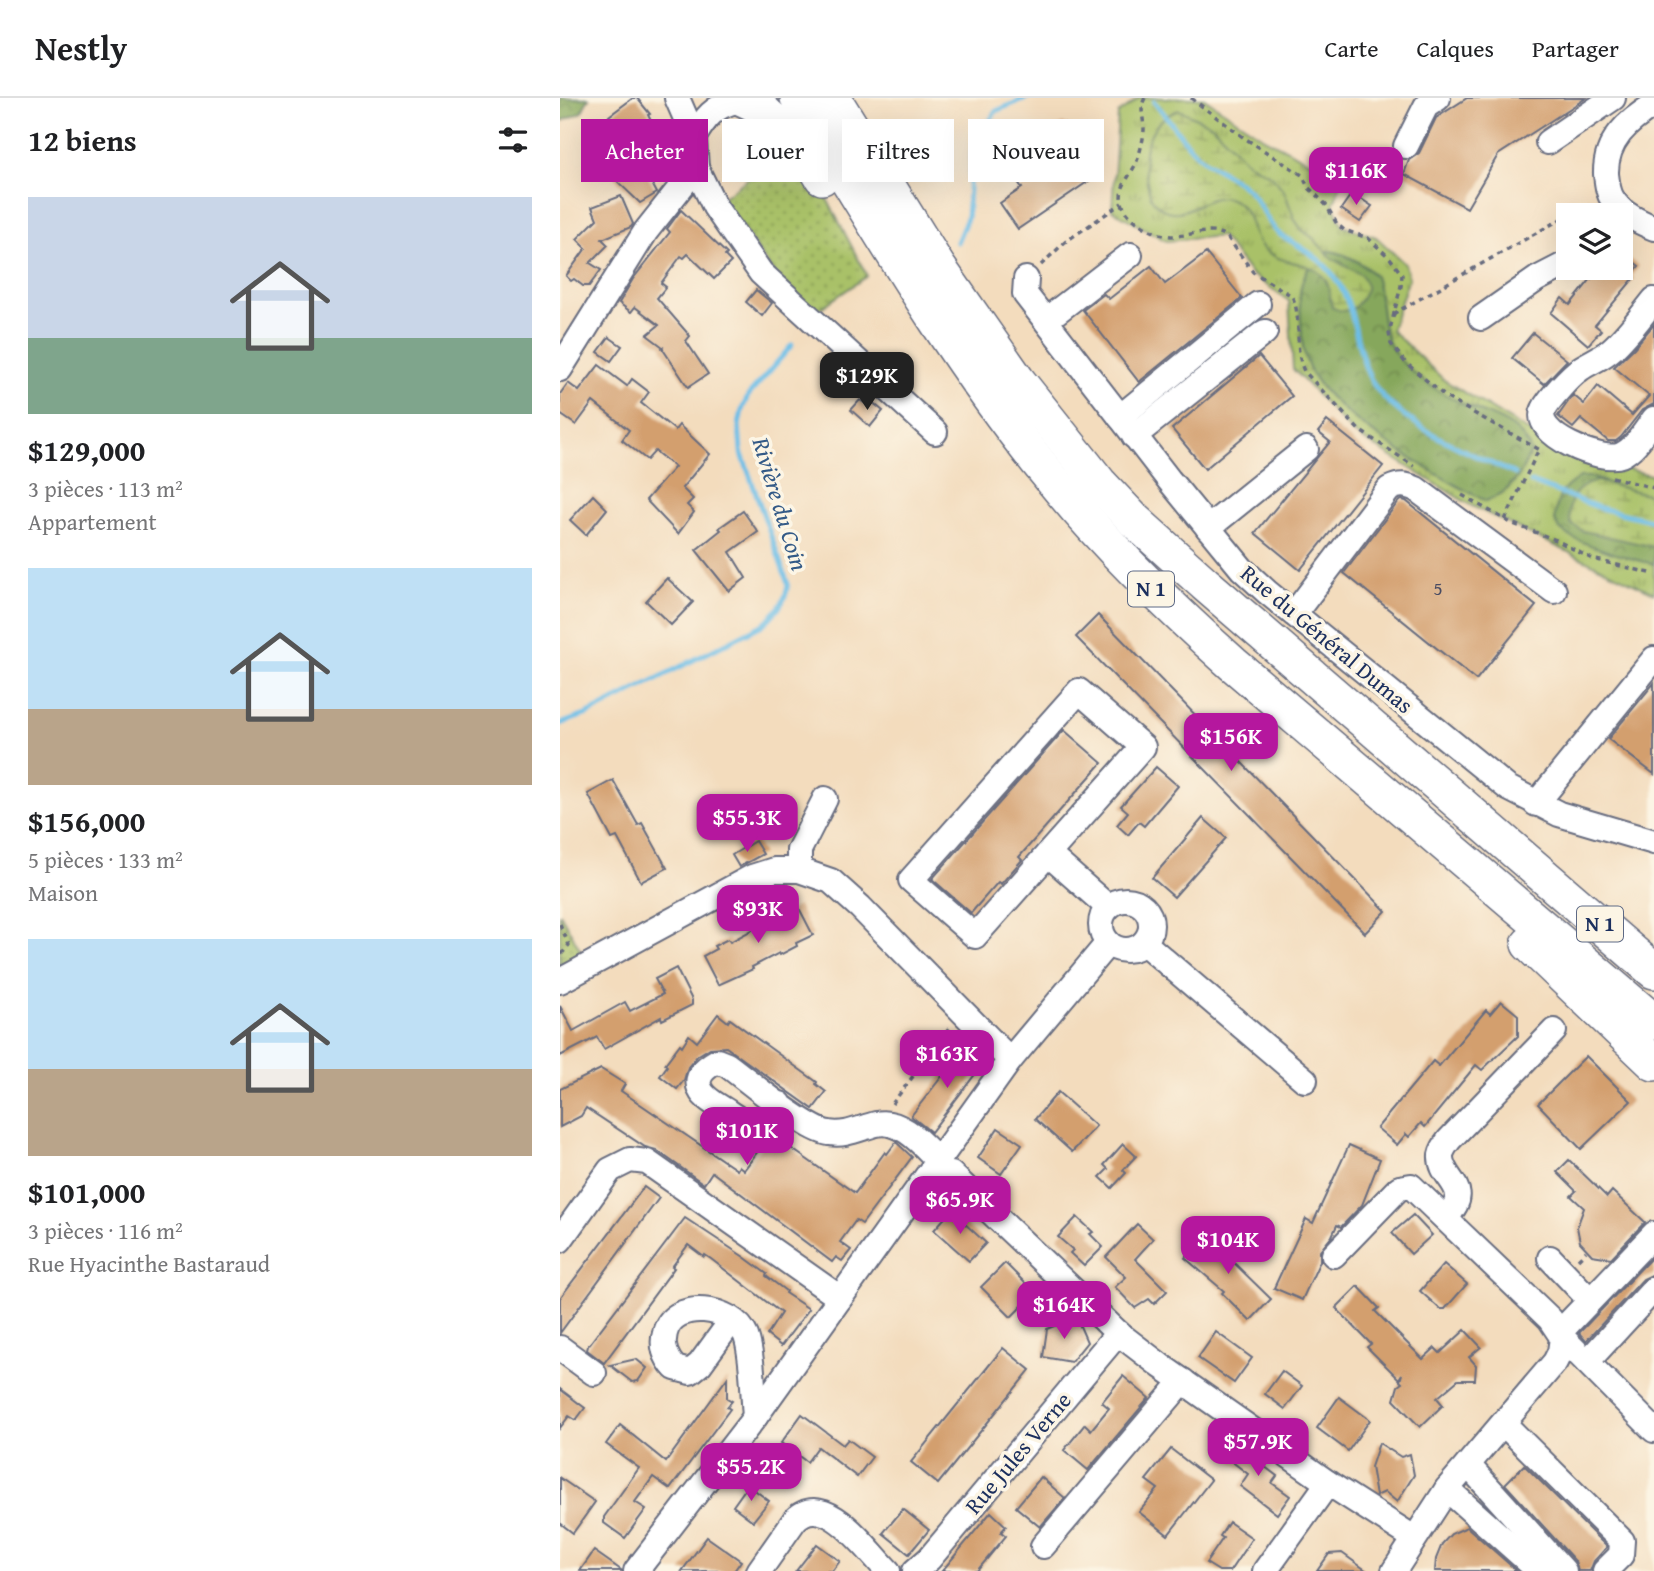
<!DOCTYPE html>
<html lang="fr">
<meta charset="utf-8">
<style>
body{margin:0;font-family:"Gentium Book Plus",serif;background:#f6f6f6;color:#202124;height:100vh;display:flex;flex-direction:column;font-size:26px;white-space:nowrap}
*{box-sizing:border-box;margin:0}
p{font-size:23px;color:#757577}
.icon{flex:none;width:38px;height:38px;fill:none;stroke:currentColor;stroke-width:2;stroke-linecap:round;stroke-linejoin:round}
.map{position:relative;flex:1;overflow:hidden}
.details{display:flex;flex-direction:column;background:#fff;width:560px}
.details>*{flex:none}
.guide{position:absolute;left:21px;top:21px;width:665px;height:63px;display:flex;gap:14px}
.fabs{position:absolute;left:996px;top:105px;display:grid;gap:14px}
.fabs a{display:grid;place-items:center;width:77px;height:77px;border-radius:0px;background:#fff;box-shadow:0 7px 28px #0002;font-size:35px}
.price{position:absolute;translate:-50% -60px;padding:0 16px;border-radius:14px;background:#b5179e;color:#fff;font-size:23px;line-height:46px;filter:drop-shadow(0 2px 4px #0008)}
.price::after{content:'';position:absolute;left:50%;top:42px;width:21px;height:16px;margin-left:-10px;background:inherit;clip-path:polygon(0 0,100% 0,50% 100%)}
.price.on{background:#222;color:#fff}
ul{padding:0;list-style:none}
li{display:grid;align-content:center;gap:14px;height:371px;padding:0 28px}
li span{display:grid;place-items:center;height:217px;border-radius:0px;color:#555}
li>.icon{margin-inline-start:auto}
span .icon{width:126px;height:126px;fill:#fffc;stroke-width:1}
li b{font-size:30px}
h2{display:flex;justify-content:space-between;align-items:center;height:84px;padding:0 28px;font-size:30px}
.tag{padding:0 24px;border-radius:0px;background:#fff;box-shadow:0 7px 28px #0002;font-size:24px;line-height:63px}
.tag.on{background:#b5179e;color:#fff}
header{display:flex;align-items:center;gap:42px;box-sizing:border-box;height:98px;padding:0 35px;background:#fff;border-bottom:2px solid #e0e0e0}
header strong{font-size:33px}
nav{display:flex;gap:38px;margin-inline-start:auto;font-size:24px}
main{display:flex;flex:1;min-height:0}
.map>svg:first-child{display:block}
.grass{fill:url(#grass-tufts);stroke:#627862;stroke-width:2}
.forest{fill:url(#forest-crowns);stroke:#506b5d;stroke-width:2}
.wetland{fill:url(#wetland-marsh);stroke:#627862;stroke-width:2}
.park{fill:url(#park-dots);stroke:#627862;stroke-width:2}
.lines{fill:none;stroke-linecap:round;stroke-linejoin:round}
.stream{stroke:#6bbde7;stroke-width:5}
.building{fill:#d39f6e}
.minor-casing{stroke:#676c7f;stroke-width:28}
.highway-casing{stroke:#676c7f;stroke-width:38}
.path{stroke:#676c7f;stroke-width:3.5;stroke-dasharray:5 5;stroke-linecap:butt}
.minor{stroke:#fff;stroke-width:24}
.highway{stroke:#fff;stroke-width:35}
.labels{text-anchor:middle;stroke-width:7;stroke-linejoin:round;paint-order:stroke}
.number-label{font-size:19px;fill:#494b62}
.shield{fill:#fcf5e5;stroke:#5e6a86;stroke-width:2}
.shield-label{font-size:21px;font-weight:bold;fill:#1b2f5e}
.street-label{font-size:23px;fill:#1b2f5e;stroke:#fcf5e5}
.water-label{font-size:24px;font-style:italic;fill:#335a87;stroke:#fcf5e5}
</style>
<header>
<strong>Nestly</strong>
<nav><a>Carte</a><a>Calques</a><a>Partager</a></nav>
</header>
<main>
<section class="details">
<h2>12 biens<svg class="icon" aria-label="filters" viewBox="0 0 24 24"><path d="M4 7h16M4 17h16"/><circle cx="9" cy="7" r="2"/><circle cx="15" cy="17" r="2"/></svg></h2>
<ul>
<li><span style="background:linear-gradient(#c9d6e8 65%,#7fa58c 0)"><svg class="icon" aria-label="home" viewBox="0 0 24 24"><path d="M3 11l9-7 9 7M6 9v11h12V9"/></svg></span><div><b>$129,000</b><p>3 pièces · 113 m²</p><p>Appartement</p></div></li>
<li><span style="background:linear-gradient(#bfe0f5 65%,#b9a48a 0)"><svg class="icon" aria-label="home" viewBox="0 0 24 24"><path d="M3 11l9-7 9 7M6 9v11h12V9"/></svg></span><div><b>$156,000</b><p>5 pièces · 133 m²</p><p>Maison</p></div></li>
<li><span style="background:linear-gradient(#bfe0f5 60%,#b9a48a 0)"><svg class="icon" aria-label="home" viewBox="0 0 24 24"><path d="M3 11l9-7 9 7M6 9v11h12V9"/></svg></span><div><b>$101,000</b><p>3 pièces · 116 m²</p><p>Rue Hyacinthe Bastaraud</p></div></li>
</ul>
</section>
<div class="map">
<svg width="1094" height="1473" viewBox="0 0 1094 1473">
<defs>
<pattern id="grass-tufts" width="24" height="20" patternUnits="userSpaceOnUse" patternTransform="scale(1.75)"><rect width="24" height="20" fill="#a9c167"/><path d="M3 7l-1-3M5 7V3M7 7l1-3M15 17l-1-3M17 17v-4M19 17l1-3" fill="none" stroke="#899d58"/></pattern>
<pattern id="forest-crowns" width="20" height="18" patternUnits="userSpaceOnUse" patternTransform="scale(1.75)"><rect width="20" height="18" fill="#86a75c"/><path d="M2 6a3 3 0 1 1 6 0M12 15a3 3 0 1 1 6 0" fill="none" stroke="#6d884f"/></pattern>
<pattern id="wetland-marsh" width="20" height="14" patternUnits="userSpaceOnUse" patternTransform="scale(1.75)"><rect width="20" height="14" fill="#a9c167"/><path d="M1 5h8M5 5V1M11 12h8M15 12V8" fill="none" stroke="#899d58"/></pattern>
<pattern id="park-dots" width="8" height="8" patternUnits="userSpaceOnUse" patternTransform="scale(1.75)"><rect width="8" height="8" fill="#a9c167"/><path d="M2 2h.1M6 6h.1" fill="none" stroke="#899d58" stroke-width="1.8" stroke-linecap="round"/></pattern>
</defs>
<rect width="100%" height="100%" fill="#fcf5e5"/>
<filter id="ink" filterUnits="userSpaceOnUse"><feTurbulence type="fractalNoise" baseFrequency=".0143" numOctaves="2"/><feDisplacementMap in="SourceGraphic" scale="14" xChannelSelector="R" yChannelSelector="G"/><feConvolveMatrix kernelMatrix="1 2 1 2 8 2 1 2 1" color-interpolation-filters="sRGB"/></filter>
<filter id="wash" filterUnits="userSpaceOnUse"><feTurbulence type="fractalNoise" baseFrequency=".00686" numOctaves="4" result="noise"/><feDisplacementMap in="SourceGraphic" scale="28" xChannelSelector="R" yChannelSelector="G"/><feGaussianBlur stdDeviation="1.57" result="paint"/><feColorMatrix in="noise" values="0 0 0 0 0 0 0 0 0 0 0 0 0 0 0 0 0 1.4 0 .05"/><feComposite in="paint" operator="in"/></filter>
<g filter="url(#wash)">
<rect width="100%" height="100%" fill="#f3dcbd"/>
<polygon class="grass" points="579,0 644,0 704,40 783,81 773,107 783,128 816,139 845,166 849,180 831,232 884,282 1001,353 1094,378 1094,495 912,408 793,335 733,271 729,203 691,176 661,138 606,143 552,112 558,16"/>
<g class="forest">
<polygon points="0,0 29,0 21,15 0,24"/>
<path d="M767 153C783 153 804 166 815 178 824 204 818 232 835 255 852 279 882 296 908 308 933 320 960 324 971 353 961 377 952 394 926 403 880 380 770 317 749 270 740 250 742 228 740 207 738 186 747 163 767 153Z"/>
<path d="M1020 379H1030L1094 400V466C1075 462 1008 444 998 429 993 422 995 415 997 408 999 393 1008 387 1020 379Z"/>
</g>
<g class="wetland">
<path d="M619 12 652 27 688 65 712 78 724 93 735 122 742 132 753 140 771 160 801 177 806 185V191C800 207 789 219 772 209 769 200 771 191 766 183 754 160 721 170 702 149 689 136 693 114 676 104 649 86 628 127 601 110 593 105 589 97 588 88 584 71 582 56 589 40 595 26 604 17 619 12Z"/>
<path d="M1037 383 1094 398V449L1023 433 1011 426C1006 403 1014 389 1037 383Z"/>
</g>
<g class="park">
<polygon points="221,56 264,95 307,178 255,214 217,180 162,100"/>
<polygon points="0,815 22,855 0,867"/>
</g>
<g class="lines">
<g class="stream">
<path d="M594 4C610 21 621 41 638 57 654 72 676 78 690 94 701 107 706 122 717 134 723 140 732 143 739 148 752 156 767 167 775 180 797 210 794 248 810 280 831 323 912 357 955 376"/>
<polyline points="397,144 407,120 412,51 436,13 467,0"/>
<polyline points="971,384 1040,410 1094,423"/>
<path d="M0 626 28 616 202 527C216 515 226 504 228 486L181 353 179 327 182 312 188 298 232 247"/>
</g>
</g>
<g id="blocks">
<g class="building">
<polygon points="73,0 77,0 90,16 88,17 109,58 84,71 97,95 80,105 58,84 43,56 68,42 49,18"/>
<polygon points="907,0 1026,0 938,57 907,110 844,76 849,62 859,55 876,20"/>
<polygon points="504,25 539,76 458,131 440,105 462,90 454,78 468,69 459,56"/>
<polygon points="792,95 812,108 800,124 781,111"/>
<polygon points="61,98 73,126 71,129 42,141 48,147 30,165 41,172 29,188 23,188 14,181 11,183 6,178 26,150 17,141 37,121 32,109"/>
<polygon points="121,112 167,156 165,158 171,164 154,181 128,156 124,160 121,158 101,185 106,189 97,200 130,238 126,243 148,276 128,289 102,250 103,249 87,237 99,227 75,209 71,214 59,205 73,181 110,134 107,131"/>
<polygon points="1060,153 1079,168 1071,178 1074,180 1035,227 1041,232 1028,247 991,215 1002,200 1010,207 1035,176 1034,170 1060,170"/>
<polygon points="646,155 682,200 579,284 523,212 544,196 549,201 591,168 605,186"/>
<polygon points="196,192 212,205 202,218 186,204"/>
<polygon points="1094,226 1094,306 1082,312 1061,339 1056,343 1048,343 1021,321 1013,330 998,318 1013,297 1024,306 1038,288 1072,317 1089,298 1054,269 1074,250"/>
<polygon points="973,235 1007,262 984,286 952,260"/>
<polygon points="49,239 62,248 51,263 38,254"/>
<polygon points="699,258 732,298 645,371 612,331"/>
<polygon points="39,267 67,288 72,281 89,294 81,305 115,332 119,327 150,356 122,390 133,401 127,407 134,414 118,436 86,402 115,369 95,353 87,362 62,342 69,332 33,304 16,327 0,316 0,296 8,285 19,293"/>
<polygon points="300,302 307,307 311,303 323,313 310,329 291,312"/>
<polygon points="767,323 823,368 740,472 695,435 770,344 758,334"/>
<polygon points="33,397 47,411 26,437 10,422"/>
<polygon points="842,402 846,403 976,508 916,582 784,475 839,403"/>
<polygon points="183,413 198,434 170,454 186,480 169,493 136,452 161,432 159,430"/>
<polygon points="107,480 133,504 111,527 86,503"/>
<polygon points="538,517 826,813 805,835 516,539"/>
<polygon points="1094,585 1094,676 1048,641"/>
<polygon points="504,632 542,665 459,759 462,762 441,786 438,784 411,815 372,781"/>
<polygon points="596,669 618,688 584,728 579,724 568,737 557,727 568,714 561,708"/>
<polygon points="53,682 78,727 82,725 107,770 81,784 57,739 52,741 28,696"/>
<polygon points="643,720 666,740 614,799 592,780"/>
<polygon points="195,743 203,756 179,769 172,757"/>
<polygon points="238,808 253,837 236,845 237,848 220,857 219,855 192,869 193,871 158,887 143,858 156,851 154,848 168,841 170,844 211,822 209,819 223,812 224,815"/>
<polygon points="116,870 132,902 132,907 102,922 101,919 44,951 37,939 0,958 0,908 13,933 65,904 70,913 103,896 95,881"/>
<polygon points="941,903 958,917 958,938 922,972 916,967 865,1029 861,1025 849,1039 846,1036 837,1047 817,1030 873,963 879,968 926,912 930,916"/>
<polygon points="158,916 168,924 170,921 257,984 256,986 266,994 253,1011 166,949 150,950 137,958 128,969 124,982 117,991 100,978 107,968 105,966 120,946 122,948 129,937 137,944"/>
<polygon points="404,950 421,964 414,973 416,975 371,1034 351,1018"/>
<polygon points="1026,958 1071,1003 1021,1051 978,1006"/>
<polygon points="41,971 65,986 61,993 177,1072 179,1068 184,1072 204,1045 218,1041 295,1095 325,1054 327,1056 336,1044 352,1059 302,1126 296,1122 280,1144 291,1152 282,1163 276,1159 272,1164 152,1074 144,1086 96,1052 85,1049 26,1010 21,1018 0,1029 0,991"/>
<polygon points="498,994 536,1028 512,1054 475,1021"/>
<polygon points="438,1030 462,1046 441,1076 418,1060"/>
<polygon points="563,1046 576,1058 563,1072 566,1075 552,1090 540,1079 548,1071 544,1067"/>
<polygon points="789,1047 820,1061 802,1107 781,1129 777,1127 772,1138 760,1153 760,1163 742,1202 714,1190 746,1121 753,1125"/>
<polygon points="1009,1062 1047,1099 1052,1093 1085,1124 1051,1160 1032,1157 1020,1144 1017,1129 1024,1110 1011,1098 1016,1093 997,1074"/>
<polygon points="84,1089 99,1100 0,1235 0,1200"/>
<polygon points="391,1113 426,1145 409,1163 374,1132"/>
<polygon points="853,1117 872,1137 851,1156 832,1135"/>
<polygon points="517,1119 533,1134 530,1136 543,1149 524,1168 510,1155 513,1152 498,1139"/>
<polygon points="125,1120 184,1159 207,1176 206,1178 226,1193 225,1195 249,1211 221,1248 207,1237 221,1215 151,1161 145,1157 144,1159 128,1147 112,1169 114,1170 44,1265 27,1252 28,1248"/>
<polygon points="577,1126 593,1141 575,1161 607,1193 594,1206 589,1201 575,1210 555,1189 566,1179 546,1159"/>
<polygon points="647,1134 674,1157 670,1161 711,1201 690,1223 662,1195 664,1193 625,1160"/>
<polygon points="1094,1157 1094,1176 1083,1181 1026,1243 1019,1235"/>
<polygon points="445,1165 475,1195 451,1219 421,1189"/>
<polygon points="884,1166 907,1186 885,1211 880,1211 860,1193"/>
<polygon points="798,1188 819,1210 815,1213 863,1261 875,1250 880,1255 905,1232 921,1249 909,1259 916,1267 915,1282 898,1282 877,1300 883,1307 860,1329 834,1302 838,1288 842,1285 840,1283 842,1276 839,1281 807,1249 811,1246 776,1210"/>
<polygon points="516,1219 527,1244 511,1264 483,1259 487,1231"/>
<polygon points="656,1234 692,1260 674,1285 638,1260"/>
<polygon points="443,1250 470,1272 378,1386 351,1364"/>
<polygon points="76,1261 87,1270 78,1283 72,1284 50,1267"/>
<polygon points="722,1273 742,1288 725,1311 705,1296"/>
<polygon points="563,1278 589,1300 528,1372 504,1352 525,1326 531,1332 549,1310 542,1304"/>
<polygon points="167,1280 167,1300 172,1303 167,1309 170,1311 110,1391 93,1379 75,1404 86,1411 65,1440 44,1425 44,1419 79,1370 46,1346 60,1327 106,1364"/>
<polygon points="0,1291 25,1310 16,1322 9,1318 0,1330"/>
<polygon points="779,1299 810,1322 788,1353 757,1330"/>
<polygon points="242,1316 283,1347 288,1341 312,1359 297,1379 258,1349 247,1364 221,1345"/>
<polygon points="680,1341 692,1350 688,1356 717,1378 712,1385 730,1398 717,1416 680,1388 688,1376 666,1359"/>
<polygon points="819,1345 841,1359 850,1356 854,1377 837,1404 825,1394 816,1398 811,1369"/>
<polygon points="611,1351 651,1382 608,1437 579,1414 598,1391 586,1382"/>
<polygon points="964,1367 1047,1449 1034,1463 1030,1473 1018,1473 1015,1463 945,1386"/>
<polygon points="481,1379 505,1400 480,1429 456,1409"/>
<polygon points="0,1380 35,1404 13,1435 0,1425"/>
<polygon points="188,1387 209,1403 193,1423 173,1408"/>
<polygon points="343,1411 369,1432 349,1456 323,1435"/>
<polygon points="431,1414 446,1428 441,1434 446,1438 417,1473 382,1473"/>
<polygon points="669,1424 692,1440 670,1473 659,1473 646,1465 663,1440 660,1438"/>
<polygon points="907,1429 957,1473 875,1473 876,1461 882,1446 891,1436"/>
<polygon points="147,1439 181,1463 174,1473 122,1473"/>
<polygon points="257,1446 280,1463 272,1473 236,1473"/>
<polygon points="34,1453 61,1472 61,1473 20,1473"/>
<polygon points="782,1455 807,1473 757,1473 769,1456"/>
</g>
</g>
</g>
<g filter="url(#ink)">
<use href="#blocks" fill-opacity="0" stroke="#676c7f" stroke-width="2"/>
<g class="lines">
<defs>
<g id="minor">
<polyline points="117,0 134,39 136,70 155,109 201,175 375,334"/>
<path d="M1094 7C1068 23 1045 43 1046 76 1047 85 1048 95 1053 102 1062 116 1080 124 1094 130"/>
<path d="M134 39C145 20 154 8 176 3L202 15"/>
<polyline points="988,44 1053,0"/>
<polyline points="846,48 866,8 878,0"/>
<polyline points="466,181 465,196 609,382 682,471 707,494 948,690 999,716 1094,744"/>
<path d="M1094 202C1081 218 1068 237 1052 251 1042 260 1030 264 1020 271 1010 278 989 301 984 311 970 336 1042 365 1061 357 1075 351 1085 333 1094 321"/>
<polyline points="921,220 977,181 1008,165"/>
<polyline points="486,222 570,157"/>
<polyline points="0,271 86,133 136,70"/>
<polyline points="560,319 698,206"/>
<polyline points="574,338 705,234"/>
<polyline points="648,430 746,351"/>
<path d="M734 516 829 391C839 386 845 386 856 391L994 493"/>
<polygon points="519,593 583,649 415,838 351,782"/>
<polyline points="976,706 1094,561"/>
<polyline points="488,756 548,809"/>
<polyline points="239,772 239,752 265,701"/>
<circle cx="566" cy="827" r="25"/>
<polyline points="584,845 745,982"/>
<polyline points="0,883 192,779 214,772 239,772 271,783 300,809 450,962 195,1319 76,1473"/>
<polyline points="450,962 548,845"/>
<path d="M220 1006C217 1045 188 1028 168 1014 158 1007 142 1001 139 988 136 976 148 968 157 963L167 967C189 983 246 1032 269 1035 286 1038 300 1030 316 1026 341 1020 363 1047 378 1062"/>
<polyline points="391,1076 558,1235 601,1268 768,1385 854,1440"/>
<path d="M886 1119C916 1089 879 1082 881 1057 882 1052 886 1046 889 1042L994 933"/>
<polyline points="0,1142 50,1072 70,1062 87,1064 280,1200"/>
<polyline points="774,1157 839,1090 851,1088 990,1221 1002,1239 1000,1254 995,1264 887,1391 834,1473"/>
<polyline points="990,1160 1030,1202"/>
<path d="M172 1222 140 1266 130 1274 115 1270C106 1260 101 1249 105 1235 113 1200 174 1208 186 1238 193 1258 193 1297 195 1319"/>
<polyline points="1000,1234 1094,1136"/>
<polyline points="1002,1239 1094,1332"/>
<polyline points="0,1250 34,1275"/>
<polyline points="1027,1264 1094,1191"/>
<polyline points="944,1326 1062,1443 1061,1457 1045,1473"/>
<polyline points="908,1367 1004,1473"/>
<polyline points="887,1391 979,1473"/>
<polyline points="483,1448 623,1283"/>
<path d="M199 1473 234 1423C264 1389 307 1452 328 1473"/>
<polyline points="355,1473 369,1461 558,1235"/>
<polyline points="705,1473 768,1385"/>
</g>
<g id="highway">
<path d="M189 0C215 26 243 46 262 79"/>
<path d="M238 0C318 130 394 262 491 380 546 448 608 508 673 566L1094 924"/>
<polyline points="273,0 378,169 457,282 539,385 574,422 645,486 1094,873"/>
<polyline points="969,846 1094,965"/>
</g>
</defs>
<use href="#minor" class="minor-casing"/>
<use href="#highway" class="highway-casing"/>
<g class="path">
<path d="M585 0C579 10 584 20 584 31 584 40 580 54 577 63 573 73 565 82 562 92 559 103 564 113 572 120 583 129 596 137 611 138 629 139 653 127 668 140L693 174 732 198C743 221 733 249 744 273L799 332 854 368"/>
<polyline points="631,0 683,39 742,77 748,89 766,107 777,126 784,132 808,140 830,160 842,177 841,188 829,235 831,246 845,264 887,300 980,352"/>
<polyline points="1008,117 1020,110 1034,117"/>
<polyline points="481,167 505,144 562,105"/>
<polyline points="833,216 1008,117"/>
<polyline points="1052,379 1094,390"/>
<polyline points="902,397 951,425 996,442 1032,461 1094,476"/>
<polyline points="945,422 979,351"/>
<polyline points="0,826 9,847 0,858"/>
<polyline points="332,1006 391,928"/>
<polyline points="1018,1161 1026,1153"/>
</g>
<use href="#minor" class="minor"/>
<use href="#highway" class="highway"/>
</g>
</g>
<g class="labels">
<g class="number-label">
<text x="878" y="497">5</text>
</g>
<g class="shield">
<rect x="568" y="473.5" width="46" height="35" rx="5"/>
<rect x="1017" y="808.5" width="46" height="35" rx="5"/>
</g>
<g class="shield-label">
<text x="591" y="498">N 1</text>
<text x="1040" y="833">N 1</text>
</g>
<g class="street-label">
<text transform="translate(767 541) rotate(40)" y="8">Rue du Général Dumas</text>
<text transform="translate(458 1355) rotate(-50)" y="8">Rue Jules Verne</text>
</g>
<g class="water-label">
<text transform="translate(220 406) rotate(73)" y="8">Rivière du Coin</text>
</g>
</g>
</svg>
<div class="fabs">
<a><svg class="icon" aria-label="layers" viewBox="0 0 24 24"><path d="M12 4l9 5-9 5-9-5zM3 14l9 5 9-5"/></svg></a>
</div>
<b class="price" style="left:796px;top:109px">$116K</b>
<b class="price on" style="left:307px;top:314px">$129K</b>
<b class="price" style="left:671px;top:675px">$156K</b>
<b class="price" style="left:187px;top:756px">$55.3K</b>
<b class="price" style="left:198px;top:847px">$93K</b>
<b class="price" style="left:387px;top:992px">$163K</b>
<b class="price" style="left:187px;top:1069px">$101K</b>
<b class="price" style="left:400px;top:1138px">$65.9K</b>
<b class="price" style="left:668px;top:1178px">$104K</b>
<b class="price" style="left:504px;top:1243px">$164K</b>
<b class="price" style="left:698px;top:1380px">$57.9K</b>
<b class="price" style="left:191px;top:1405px">$55.2K</b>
<div class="guide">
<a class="tag on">Acheter</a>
<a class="tag">Louer</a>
<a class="tag">Filtres</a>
<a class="tag">Nouveau</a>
</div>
</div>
</main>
